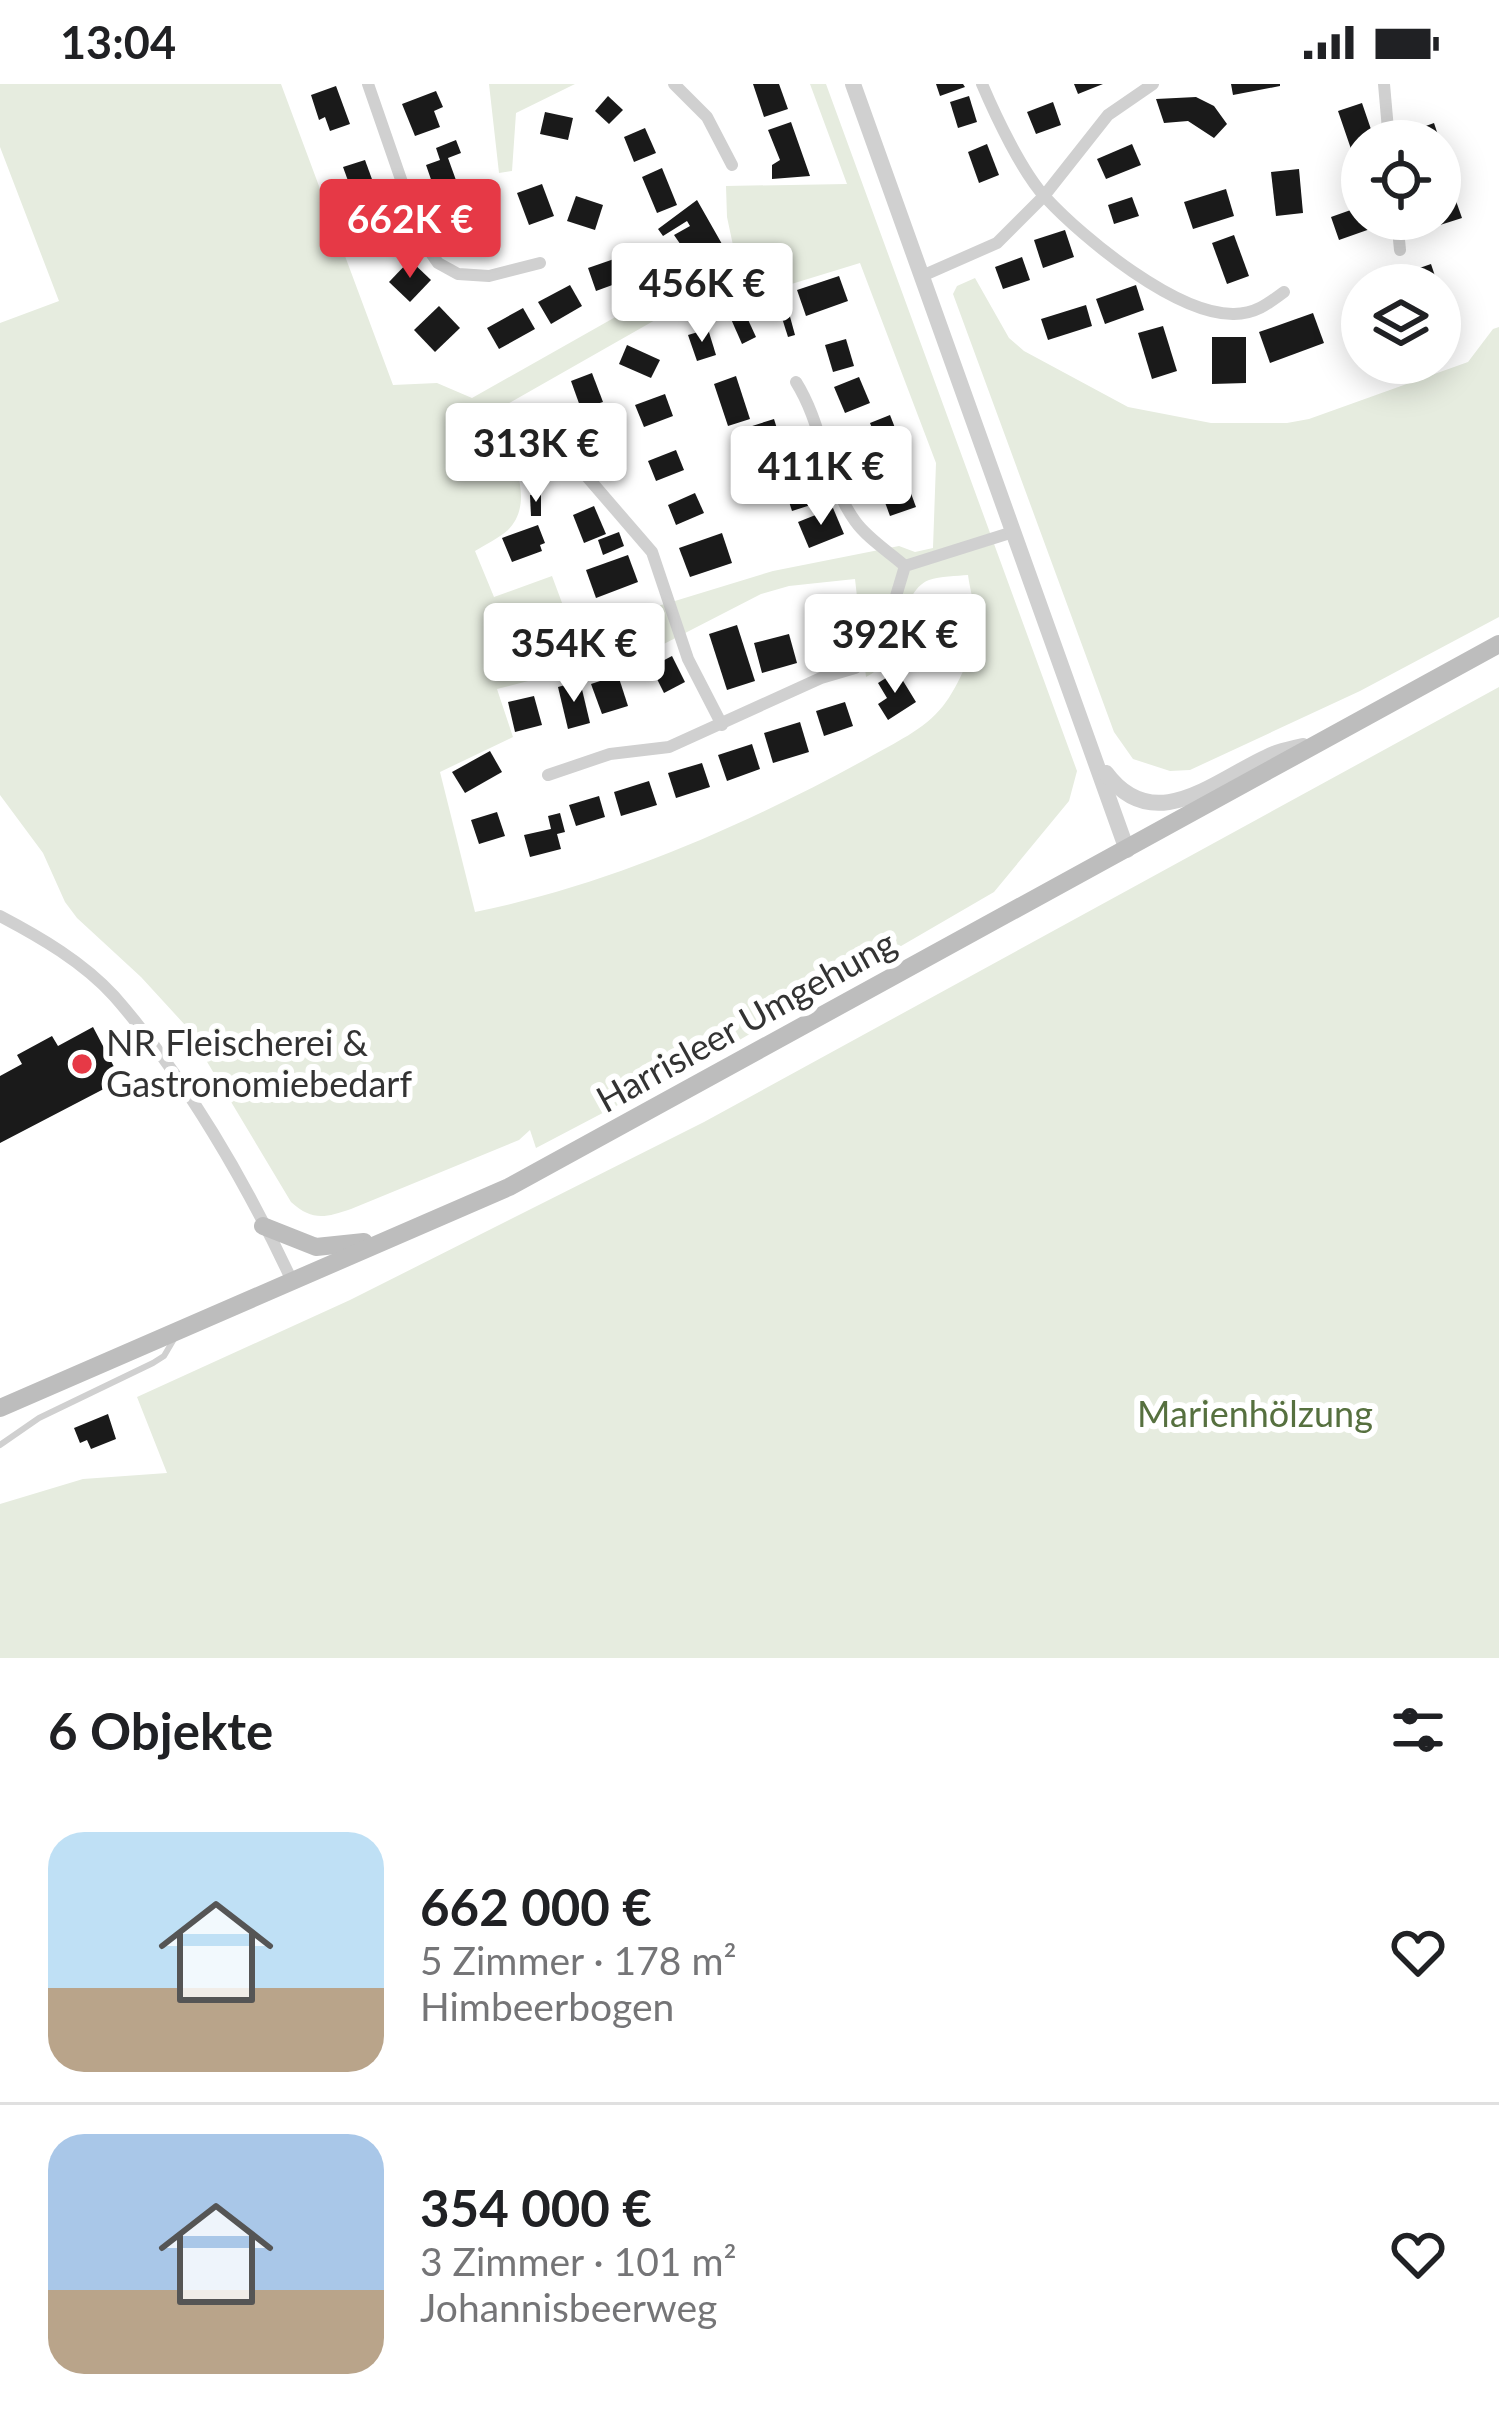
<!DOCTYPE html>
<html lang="de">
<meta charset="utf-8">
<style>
body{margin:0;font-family:Lato,sans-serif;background:#f6f6f6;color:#202124;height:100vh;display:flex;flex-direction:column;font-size:45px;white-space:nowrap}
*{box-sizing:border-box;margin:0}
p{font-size:39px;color:#757577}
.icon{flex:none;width:66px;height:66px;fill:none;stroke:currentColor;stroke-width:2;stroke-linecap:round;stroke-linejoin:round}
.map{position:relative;height:1574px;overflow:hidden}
.sheet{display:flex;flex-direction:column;background:#fff;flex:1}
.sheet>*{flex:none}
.tools{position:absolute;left:1341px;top:36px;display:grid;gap:24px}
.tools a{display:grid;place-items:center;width:120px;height:120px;border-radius:50%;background:#fff;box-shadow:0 6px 30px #0003;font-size:60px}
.price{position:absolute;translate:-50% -102px;padding:0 27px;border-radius:12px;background:#fff;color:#222;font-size:39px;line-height:78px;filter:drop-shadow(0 3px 6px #0008)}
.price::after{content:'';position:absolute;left:50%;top:72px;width:36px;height:27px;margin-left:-18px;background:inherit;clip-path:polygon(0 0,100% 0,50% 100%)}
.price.on{background:#e63946;color:#fff}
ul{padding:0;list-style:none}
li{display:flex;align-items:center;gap:36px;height:300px;padding:0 48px}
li+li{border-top:3px solid #e0e0e0}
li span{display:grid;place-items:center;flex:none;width:336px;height:240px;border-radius:36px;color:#555}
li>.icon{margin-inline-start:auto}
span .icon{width:144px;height:144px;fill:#fffc;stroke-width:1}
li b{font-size:51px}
h2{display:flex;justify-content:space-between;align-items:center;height:144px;padding:0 48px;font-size:51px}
.status{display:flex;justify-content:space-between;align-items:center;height:84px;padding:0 60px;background:#fff;direction:ltr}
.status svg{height:33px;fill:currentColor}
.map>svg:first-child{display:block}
.green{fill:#e6ecdf;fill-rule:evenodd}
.building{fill:#1a1a1a}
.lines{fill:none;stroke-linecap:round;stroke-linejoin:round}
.service{stroke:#d0d0d0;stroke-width:6}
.minor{stroke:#d0d0d0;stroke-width:12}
.tertiary{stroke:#d0d0d0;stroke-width:16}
.secondary{stroke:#bdbdbd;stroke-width:18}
.poi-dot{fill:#e63946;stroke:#fff;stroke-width:4.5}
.labels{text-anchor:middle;stroke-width:12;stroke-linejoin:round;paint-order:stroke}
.street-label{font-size:36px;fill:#333;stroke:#fff}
.poi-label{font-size:36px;fill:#333;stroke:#fff;text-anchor:start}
.park-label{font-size:36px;fill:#56703f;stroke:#fff}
</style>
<div class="status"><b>13:04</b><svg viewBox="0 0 49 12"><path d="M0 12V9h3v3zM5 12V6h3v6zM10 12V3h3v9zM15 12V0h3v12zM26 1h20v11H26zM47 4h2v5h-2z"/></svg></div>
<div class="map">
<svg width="1499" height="1574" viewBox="0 0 1499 1574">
<rect width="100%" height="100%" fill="#fff"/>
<g class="green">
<path d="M0 0H281L393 301 437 299 472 314 734 166 727 133 726 102 847 100 810 0H826L1077 687 1069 717 994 808 717 969 536 1064 530 1046 519 1056 351 1125C325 1134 312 1137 291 1118L185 941 141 893 77 834 65 818 43 769 0 711V239L59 217 0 63ZM860 179 936 379 933 464 915 468 899 462 773 487 665 520 571 543 552 492 494 513 475 467C485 461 499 454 508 446 539 415 507 359 490 330L743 186 759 210ZM968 491C970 506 975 522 976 537 976 562 959 602 943 622 924 646 894 659 868 674 748 740 610 801 475 828L440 688 513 653 497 605 656 564 761 510 789 502 855 495 866 593C908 573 896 509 929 496 940 492 957 492 968 491Z"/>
<polygon points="489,0 575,0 516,29 512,87 499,89"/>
<polygon points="975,194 1009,254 1024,267 1128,323 1211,339 1287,339 1309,335 1468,278 1493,245 1499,243 1499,533 1360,607 1190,686 1170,687 1133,675 1114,648 953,210 957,202"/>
<polygon points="1499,603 1499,1574 0,1574 0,1420 83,1395 167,1389 137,1313 350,1216 704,1038"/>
</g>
<g class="building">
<polygon points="753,0 779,0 788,25 764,33"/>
<polygon points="936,0 963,0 965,3 940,12"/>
<polygon points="1074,0 1103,0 1078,10"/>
<polygon points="1231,0 1280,0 1280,2 1233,11"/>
<polygon points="336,2 350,40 330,47 325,33 319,36 311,11"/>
<polygon points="436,7 443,23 434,27 440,43 415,52 402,20"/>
<polygon points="608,12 623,26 609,40 595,27"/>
<polygon points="969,12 977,38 958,44 950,18"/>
<polygon points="1196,13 1214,22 1227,40 1214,54 1188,37 1164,39 1156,15"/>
<polygon points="1053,18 1061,41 1036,50 1027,28"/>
<polygon points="1362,19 1375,57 1362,57 1362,61 1351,65 1338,27"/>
<polygon points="545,28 573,34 568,56 540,50"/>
<polygon points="791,38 810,92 772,95 772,81 780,76 768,46"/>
<polygon points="1434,39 1440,57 1413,57 1409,48"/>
<polygon points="645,44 656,69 634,78 624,53"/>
<polygon points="456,56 461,69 448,74 457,99 435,107 426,81 440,76 436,64"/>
<polygon points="987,60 999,91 979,99 968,68"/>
<polygon points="1132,60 1141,81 1106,95 1097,75"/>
<polygon points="1362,72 1362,121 1344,79"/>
<polygon points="365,76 373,98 351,105 343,83"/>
<polygon points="662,84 677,121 657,129 642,93"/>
<polygon points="1299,85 1303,129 1276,132 1271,88"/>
<polygon points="1449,97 1462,134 1440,141 1440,100"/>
<polygon points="542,100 554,132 529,141 517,109"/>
<polygon points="1226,105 1234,132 1193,145 1184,118"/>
<polygon points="471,109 479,132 439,147 430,124"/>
<polygon points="576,112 603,121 595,146 567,137"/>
<polygon points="1132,113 1139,132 1114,140 1108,121"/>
<polygon points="697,116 722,160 706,169 702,162 687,170 674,151 690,142 687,137 663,152 658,145"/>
<polygon points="1362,122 1362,135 1370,135 1373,144 1339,156 1331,133"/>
<polygon points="384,125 390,140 384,143 387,150 368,158 365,150 354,154 349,140"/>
<polygon points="1065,146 1074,173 1043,184 1034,156"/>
<polygon points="1234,151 1249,192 1227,200 1212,159"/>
<polygon points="1022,173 1030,196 1003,205 995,183"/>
<polygon points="617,174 626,196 596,207 588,184"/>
<polygon points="410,176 431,196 410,218 389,198"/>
<polygon points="1431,180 1438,201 1409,201 1405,189"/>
<polygon points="839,192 848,217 806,232 797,206"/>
<polygon points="570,201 582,222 551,240 538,218"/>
<polygon points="1136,201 1144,226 1105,240 1096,215"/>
<polygon points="1086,221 1092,242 1048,256 1041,235"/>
<polygon points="439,222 460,244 435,268 414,246"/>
<polygon points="523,224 535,245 499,265 487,244"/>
<polygon points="745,229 756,253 742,260 731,235"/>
<polygon points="789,229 795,251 788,253 781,231"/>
<polygon points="1313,229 1324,259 1270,279 1259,248"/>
<polygon points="1163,242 1177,287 1152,295 1138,249"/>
<polygon points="708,245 716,271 697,277 688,251"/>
<polygon points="1212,253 1246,253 1246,299 1212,300"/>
<polygon points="846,255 854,282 833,288 825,261"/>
<polygon points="627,261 660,276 651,294 619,280"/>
<polygon points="592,289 603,318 581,325 571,297"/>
<polygon points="736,292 750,335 728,342 714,300"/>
<polygon points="859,293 870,319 845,329 834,303"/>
<polygon points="665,310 673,332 644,343 635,321"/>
<polygon points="540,323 551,353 516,366 505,335"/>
<polygon points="890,331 904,367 884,375 870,339"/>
<polygon points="774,335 784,367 759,375 749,343"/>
<polygon points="676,366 684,386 656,397 648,377"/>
<polygon points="899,377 916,423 890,432 873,386"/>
<polygon points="803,379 817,419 792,427 779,387"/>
<polygon points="695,409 704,429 676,441 668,421"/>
<polygon points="541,410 541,432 531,432 530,411"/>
<polygon points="594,422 606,450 584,459 573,431"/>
<polygon points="833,424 844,450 809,464 798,438"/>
<polygon points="538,441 545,459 540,461 542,467 512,478 502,454"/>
<polygon points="619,448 624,462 603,471 598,456"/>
<polygon points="722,449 732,479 690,493 679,464"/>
<polygon points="628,471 638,498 596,514 586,486"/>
<polygon points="840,531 849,560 813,570 805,541"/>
<polygon points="909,536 934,543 927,568 902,561"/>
<polygon points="737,541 755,597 727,606 709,550"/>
<polygon points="789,550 797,579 762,589 754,559"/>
<polygon points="672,572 685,598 664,609 651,583"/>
<polygon points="897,587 916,618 888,636 878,620 887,614 878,599"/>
<polygon points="618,591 628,622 602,630 591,600"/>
<polygon points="580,597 590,639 568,645 558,603"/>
<polygon points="534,612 542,641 515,648 508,618"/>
<polygon points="845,618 853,642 824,652 816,627"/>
<polygon points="800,638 809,668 773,679 764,649"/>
<polygon points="752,660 760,685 727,697 718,671"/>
<polygon points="490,667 502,688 465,709 452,688"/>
<polygon points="702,679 710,703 676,714 668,689"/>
<polygon points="649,697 657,721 621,732 614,708"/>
<polygon points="599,712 605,733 576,742 569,721"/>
<polygon points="497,728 505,752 479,760 471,736"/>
<polygon points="560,729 565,748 557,750 561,765 530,773 524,751 551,745 548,732"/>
<polygon points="93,943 121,996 0,1059 0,992 22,980 17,971 52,952 58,962"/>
<polygon points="108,1330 116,1355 91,1365 87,1356 80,1359 74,1344"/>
</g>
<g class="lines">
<polyline class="service" points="0,1361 39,1334 153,1279 164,1272 174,1255"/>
<g class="minor">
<polyline points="368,0 422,156 438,179 458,190 489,192 540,179"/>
<polyline points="674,0 707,33 732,81"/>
<path d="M982 0C996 33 1022 88 1046 114 1084 155 1177 231 1234 230 1255 230 1268 220 1284 208"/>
<polyline points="1384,0 1389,57"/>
<polyline points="1397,135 1400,166"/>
<polyline points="922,192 997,159 1044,112 1108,31 1153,0"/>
<path d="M796 298C823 341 825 395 855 437 867 454 889 468 905 482"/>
<polyline points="583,388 652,468 688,575 722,641"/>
<polyline points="548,691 610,670 669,663 821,594 855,584 882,559 905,482 1013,448"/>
<path d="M0 832C40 853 83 878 114 912 185 993 247 1100 292 1197"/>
</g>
<g class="tertiary">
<polyline points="853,0 1127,766"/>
<path d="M1106 689C1154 754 1216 696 1267 673 1278 667 1291 665 1303 662"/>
</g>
<g class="secondary">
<polyline points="263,1142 316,1163 364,1158"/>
<polyline points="0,1324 509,1103 1499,560"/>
</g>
</g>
<circle class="poi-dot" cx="82" cy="980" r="12"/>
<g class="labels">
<g class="street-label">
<text transform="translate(746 937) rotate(-29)" y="13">Harrisleer Umgehung</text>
</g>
<g class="poi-label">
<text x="106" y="972">NR Fleischerei &amp;<tspan x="106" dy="41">Gastronomiebedarf</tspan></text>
</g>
<g class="park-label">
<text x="1255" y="1343">Marienhölzung</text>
</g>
</g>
</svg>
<div class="tools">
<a><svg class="icon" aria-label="locate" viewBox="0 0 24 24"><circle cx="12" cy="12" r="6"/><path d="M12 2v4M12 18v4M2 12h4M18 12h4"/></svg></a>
<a><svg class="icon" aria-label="layers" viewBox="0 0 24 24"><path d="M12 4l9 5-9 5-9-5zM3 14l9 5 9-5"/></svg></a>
</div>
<b class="price on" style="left:410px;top:197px">662K €</b>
<b class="price" style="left:702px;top:261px">456K €</b>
<b class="price" style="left:536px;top:421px">313K €</b>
<b class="price" style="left:821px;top:444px">411K €</b>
<b class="price" style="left:895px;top:612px">392K €</b>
<b class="price" style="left:574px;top:621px">354K €</b>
</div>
<section class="sheet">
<h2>6 Objekte<svg class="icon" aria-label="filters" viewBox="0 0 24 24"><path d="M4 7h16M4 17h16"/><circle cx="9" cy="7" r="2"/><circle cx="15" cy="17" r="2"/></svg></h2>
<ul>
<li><span style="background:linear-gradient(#bfe0f5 65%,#b9a48a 0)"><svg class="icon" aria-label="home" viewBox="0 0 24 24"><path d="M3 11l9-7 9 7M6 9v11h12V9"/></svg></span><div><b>662 000 €</b><p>5 Zimmer · 178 m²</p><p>Himbeerbogen</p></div><svg class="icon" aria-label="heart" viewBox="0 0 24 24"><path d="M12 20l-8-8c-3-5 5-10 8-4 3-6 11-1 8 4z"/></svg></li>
<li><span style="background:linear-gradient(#a9c7e8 65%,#b9a48a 0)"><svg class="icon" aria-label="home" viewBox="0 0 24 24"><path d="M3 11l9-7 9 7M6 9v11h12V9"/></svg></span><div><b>354 000 €</b><p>3 Zimmer · 101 m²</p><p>Johannisbeerweg</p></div><svg class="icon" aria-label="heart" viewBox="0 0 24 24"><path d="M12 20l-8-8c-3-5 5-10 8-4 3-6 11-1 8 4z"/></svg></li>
</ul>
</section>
